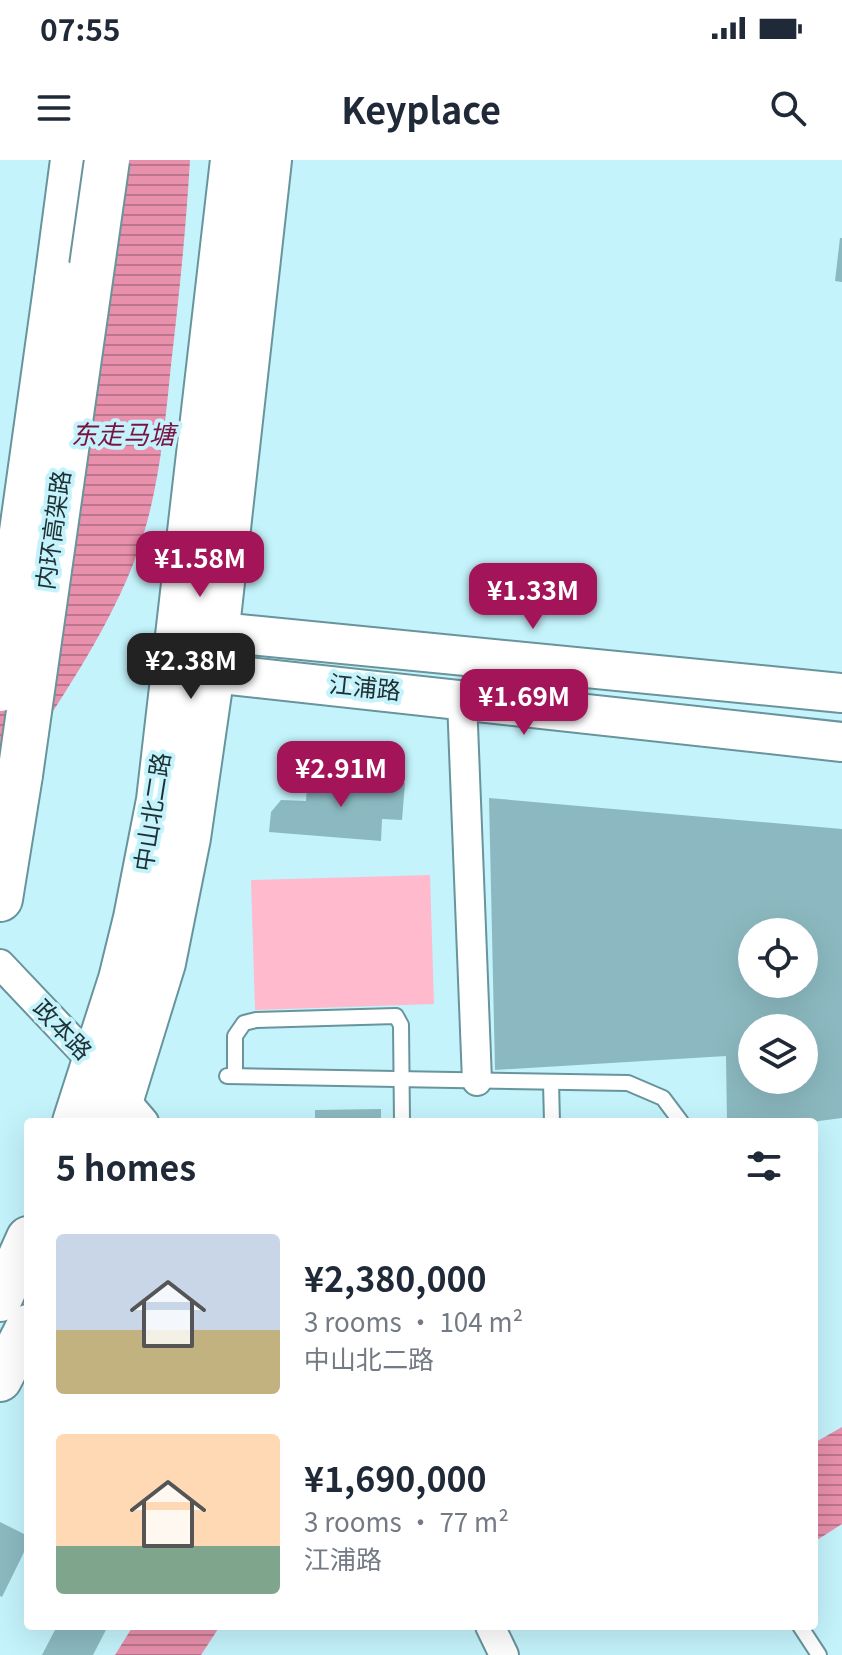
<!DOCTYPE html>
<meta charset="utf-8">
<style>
body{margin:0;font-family:Georgia,"Noto Sans SC",serif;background:#f6f6f7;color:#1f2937;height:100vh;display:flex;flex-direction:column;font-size:30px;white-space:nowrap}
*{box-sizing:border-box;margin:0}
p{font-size:26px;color:#747a83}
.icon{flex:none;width:44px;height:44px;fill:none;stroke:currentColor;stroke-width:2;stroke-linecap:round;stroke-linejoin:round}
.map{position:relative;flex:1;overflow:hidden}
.drawer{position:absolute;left:24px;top:958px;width:794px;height:512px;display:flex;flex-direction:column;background:#fff;border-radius:8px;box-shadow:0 8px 32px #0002}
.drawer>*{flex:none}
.tools{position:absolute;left:738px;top:758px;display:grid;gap:16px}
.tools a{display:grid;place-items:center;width:80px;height:80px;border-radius:50%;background:#fff;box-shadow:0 8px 32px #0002;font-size:40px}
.price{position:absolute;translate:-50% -68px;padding:0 18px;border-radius:16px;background:#a31458;color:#fff;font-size:26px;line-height:52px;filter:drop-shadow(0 2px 4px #0008)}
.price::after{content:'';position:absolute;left:50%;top:48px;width:24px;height:18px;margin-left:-12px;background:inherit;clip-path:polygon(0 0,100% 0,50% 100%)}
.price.active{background:#222;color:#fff}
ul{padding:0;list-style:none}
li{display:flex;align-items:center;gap:24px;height:200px;padding:0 32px}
li span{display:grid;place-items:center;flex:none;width:224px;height:160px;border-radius:8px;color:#555}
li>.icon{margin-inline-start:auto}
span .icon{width:96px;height:96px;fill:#fffc;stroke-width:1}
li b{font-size:34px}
h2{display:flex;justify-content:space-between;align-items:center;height:96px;padding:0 32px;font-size:34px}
.status{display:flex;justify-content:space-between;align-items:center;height:56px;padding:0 40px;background:#fff;direction:ltr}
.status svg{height:22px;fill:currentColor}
header{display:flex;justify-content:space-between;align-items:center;height:104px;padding:0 32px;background:#fff;font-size:36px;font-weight:700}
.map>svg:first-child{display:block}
.pitch{fill:#ffbace}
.water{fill:url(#water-rules)}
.building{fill:#8cb9c1;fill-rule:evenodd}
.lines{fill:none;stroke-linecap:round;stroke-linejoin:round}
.service-casing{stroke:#68949c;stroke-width:18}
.minor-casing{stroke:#68949c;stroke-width:32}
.secondary-casing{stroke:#68949c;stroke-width:42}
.primary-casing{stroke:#68949c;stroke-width:46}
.trunk-casing{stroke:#68949c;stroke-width:48}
.service{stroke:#fff;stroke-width:14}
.minor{stroke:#fff;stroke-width:28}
.secondary{stroke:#fff;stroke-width:38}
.primary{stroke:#fff;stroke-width:42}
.trunk{stroke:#fff;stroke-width:44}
.trunk-bridge-casing{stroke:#68949c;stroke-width:48;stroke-linecap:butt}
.trunk-bridge{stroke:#fff;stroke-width:44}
.labels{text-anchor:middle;stroke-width:8;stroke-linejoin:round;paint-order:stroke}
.street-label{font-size:24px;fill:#1e3033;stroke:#c4f3fc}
.water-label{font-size:26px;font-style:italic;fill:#7b1342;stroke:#c4f3fc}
</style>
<div class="status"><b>07:55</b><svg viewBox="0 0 49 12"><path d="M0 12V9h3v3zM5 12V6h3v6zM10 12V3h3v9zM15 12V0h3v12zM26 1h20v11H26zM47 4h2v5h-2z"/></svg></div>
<header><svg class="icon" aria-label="menu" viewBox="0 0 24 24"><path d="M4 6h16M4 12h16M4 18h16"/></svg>Keyplace<svg class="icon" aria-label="search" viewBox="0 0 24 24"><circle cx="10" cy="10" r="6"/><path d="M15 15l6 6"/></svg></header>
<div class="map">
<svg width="842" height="1495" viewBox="0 0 842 1495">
<defs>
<pattern id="water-rules" width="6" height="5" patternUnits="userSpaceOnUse" patternTransform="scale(2)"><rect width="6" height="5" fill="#e890ac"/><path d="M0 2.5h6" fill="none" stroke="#bb768d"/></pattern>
</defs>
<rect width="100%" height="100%" fill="#c4f3fc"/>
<polygon class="pitch" points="430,715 434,844 255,850 251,720"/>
<g class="water">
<path d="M118 0H190C186 69 179 137 171 205 164 274 158 343 132 407 99 488 47 559 0 632V493Z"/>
<polygon points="842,1267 842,1364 814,1382 814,1283"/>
<polygon points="133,1466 220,1466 201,1495 115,1495"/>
</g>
<g class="building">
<polygon points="840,78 842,78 842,122 835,121"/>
<polygon points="308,615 405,623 402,660 382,659 381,681 269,672 271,652 281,640 306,641"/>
<path d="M489 638 842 669V958L811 962H727L726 896 495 910ZM752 772H804V824H752ZM752 868H804V920H752Z"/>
<polygon points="381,949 381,962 315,962 315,950"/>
<polygon points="0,1362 28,1376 28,1384 2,1437 0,1436"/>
<polygon points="57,1466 108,1466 93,1495 42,1495"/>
</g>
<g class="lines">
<defs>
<g id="service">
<polyline points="227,916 628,923 663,938 681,962"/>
<polyline points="235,916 235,876 244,863 256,860 396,856 401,865 402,962"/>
<polyline points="551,922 552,962"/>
<polyline points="800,1466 819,1495"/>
</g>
<g id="minor">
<polyline points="462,540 477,921"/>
<polyline points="0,804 92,901 144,962"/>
<polyline points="490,1466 504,1495"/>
</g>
<g id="secondary">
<polyline points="188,469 842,533"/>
<polyline points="185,510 842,582"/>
</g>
<g id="primary">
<polyline points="74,962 120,819 135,758 158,640 232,0"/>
<polyline points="115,962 164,803 189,678 213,512 270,0"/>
<polyline points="0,1140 28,1078"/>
<polyline points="0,1220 28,1166"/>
</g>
<g id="trunk">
<polyline points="57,121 73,0"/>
<polyline points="0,739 20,615"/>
</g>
</defs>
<use href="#service" class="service-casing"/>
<use href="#minor" class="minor-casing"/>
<use href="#secondary" class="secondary-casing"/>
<use href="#primary" class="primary-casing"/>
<use href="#trunk" class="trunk-casing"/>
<use href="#service" class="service"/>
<use href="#minor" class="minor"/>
<use href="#secondary" class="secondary"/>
<use href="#primary" class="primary"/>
<use href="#trunk" class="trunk"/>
<defs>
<g id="trunk-bridge">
<polyline points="0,529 57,121"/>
<polyline points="20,615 107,0"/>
</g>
</defs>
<use href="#trunk-bridge" class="trunk-bridge-casing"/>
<use href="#trunk-bridge" class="trunk-bridge"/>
</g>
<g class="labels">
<g class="street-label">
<text transform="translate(54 370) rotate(-82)" y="8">内环高架路</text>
<text transform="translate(365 528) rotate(6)" y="8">江浦路</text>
<text transform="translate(153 652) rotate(-81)" y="8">中山北二路</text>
<text transform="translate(62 870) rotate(46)" y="8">政本路</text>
</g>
<g class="water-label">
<text x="123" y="284">东走马塘</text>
</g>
</g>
</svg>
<div class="tools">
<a><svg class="icon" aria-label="locate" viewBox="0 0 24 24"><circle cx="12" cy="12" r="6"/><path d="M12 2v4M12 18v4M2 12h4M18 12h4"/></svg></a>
<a><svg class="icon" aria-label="layers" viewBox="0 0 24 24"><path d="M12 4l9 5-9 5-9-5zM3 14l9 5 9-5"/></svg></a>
</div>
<b class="price" style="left:200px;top:439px">¥1.58M</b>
<b class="price" style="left:533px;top:471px">¥1.33M</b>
<b class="price active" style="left:191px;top:541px">¥2.38M</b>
<b class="price" style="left:524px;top:577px">¥1.69M</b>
<b class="price" style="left:341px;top:649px">¥2.91M</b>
<section class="drawer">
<h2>5 homes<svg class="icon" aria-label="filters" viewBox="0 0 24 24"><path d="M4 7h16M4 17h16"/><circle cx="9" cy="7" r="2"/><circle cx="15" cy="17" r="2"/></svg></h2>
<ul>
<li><span style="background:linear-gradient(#c9d6e8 60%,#c2b280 0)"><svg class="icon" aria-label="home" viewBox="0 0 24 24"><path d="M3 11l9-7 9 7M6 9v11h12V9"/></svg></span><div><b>¥2,380,000</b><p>3 rooms · 104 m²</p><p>中山北二路</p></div></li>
<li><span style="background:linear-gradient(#ffd9b3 70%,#7fa58c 0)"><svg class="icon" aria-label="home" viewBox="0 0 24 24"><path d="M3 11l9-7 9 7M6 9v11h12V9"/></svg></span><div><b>¥1,690,000</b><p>3 rooms · 77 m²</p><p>江浦路</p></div></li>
</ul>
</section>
</div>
